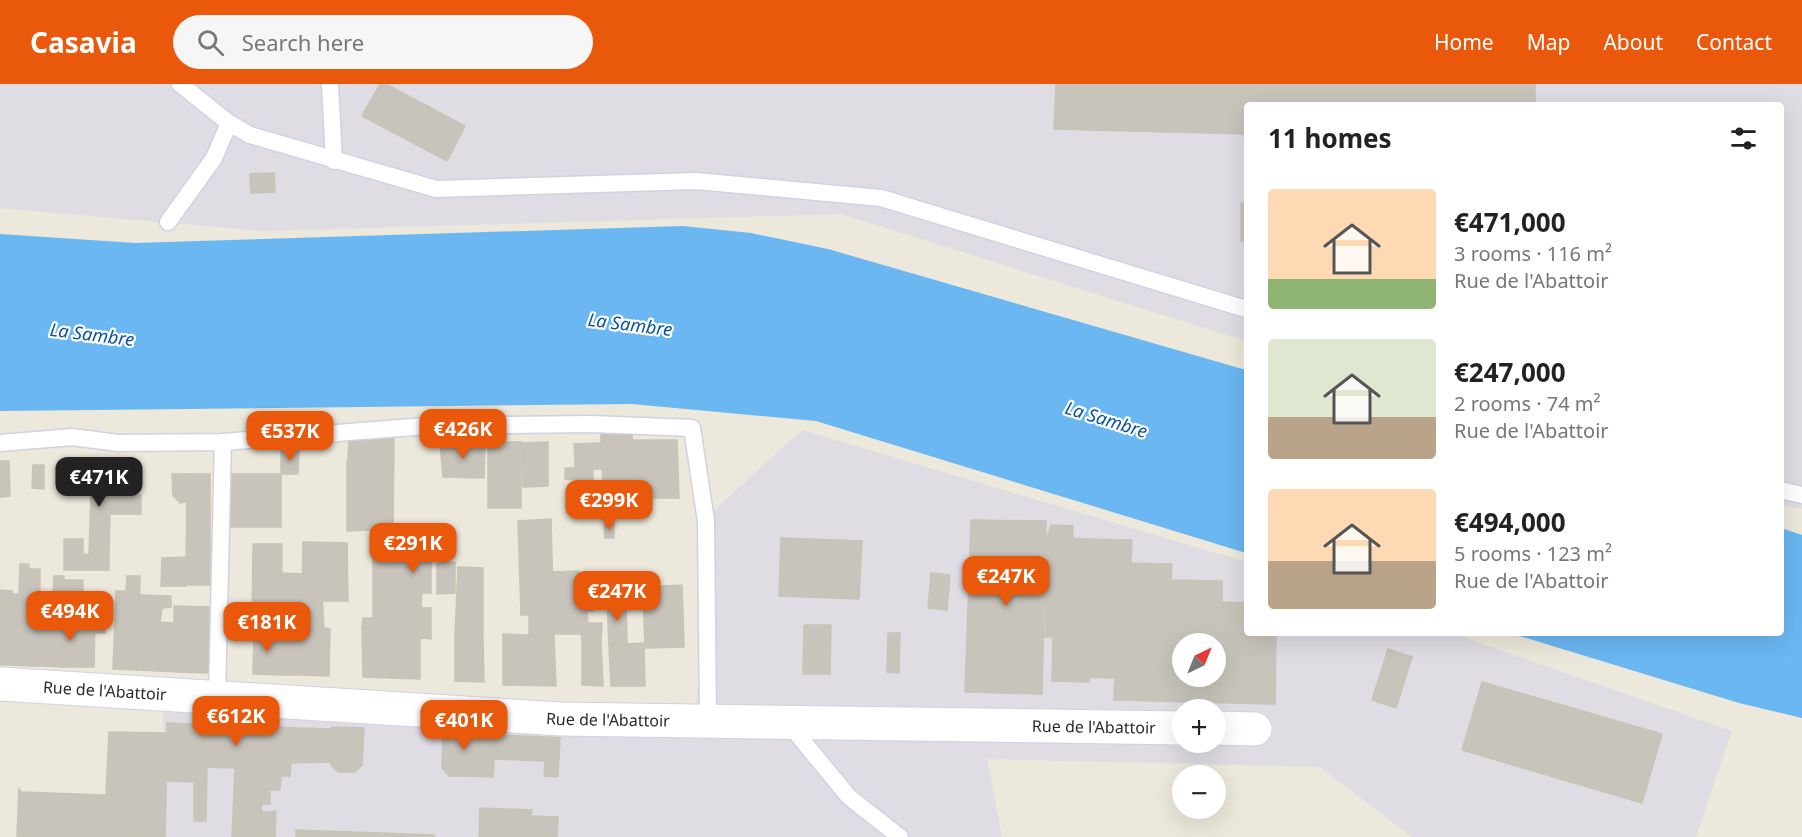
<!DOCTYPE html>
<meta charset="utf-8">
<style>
body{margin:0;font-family:"Noto Sans",sans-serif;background:#f6f6f6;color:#222;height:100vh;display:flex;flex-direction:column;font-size:22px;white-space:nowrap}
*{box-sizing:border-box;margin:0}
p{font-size:20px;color:#767676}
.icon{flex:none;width:33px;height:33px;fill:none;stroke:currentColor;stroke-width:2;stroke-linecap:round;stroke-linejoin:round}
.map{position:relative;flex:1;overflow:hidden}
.side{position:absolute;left:1244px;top:18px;width:540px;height:534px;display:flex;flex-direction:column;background:#fff;border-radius:6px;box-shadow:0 6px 24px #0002}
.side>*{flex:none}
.needle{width:39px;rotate:43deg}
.fabs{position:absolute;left:1172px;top:549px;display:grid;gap:12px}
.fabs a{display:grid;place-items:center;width:54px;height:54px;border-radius:50%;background:#fff;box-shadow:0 6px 24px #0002;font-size:30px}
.price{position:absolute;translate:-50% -51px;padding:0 14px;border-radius:12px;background:#ea580c;color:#fff;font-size:20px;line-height:39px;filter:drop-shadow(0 2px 3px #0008)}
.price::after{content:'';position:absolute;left:50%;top:36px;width:18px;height:14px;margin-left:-9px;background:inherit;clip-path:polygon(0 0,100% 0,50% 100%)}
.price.selected{background:#222;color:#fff}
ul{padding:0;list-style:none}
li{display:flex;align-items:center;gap:18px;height:150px;padding:0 24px}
li span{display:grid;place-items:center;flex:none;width:168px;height:120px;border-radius:6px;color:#555}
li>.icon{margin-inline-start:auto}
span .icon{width:72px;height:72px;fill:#fffc;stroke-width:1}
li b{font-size:26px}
h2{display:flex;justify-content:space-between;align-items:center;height:72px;padding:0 24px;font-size:26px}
header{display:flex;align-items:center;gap:36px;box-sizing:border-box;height:84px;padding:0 30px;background:#ea580c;color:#fff}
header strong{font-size:28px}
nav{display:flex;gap:33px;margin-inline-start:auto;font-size:21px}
.search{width:420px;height:54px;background:#f6f6f6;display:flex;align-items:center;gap:15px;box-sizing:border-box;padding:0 21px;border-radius:33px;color:#767676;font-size:22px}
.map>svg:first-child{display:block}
.industrial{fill:#e0dce4;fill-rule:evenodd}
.water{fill:#6ab7f2}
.building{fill:#c8c4bb;stroke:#c8c4b5;stroke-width:1.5;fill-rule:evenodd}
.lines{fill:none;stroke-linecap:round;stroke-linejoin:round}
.service-casing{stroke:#d0d1e3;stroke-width:19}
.minor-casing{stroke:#d0d1e3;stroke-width:35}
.service{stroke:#fff;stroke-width:16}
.minor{stroke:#fff;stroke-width:33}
.labels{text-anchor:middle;stroke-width:4.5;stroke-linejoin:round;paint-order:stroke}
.street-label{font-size:16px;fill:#2a2a2a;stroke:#fff}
.water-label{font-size:18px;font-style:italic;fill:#09529e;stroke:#fff}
</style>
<header>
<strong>Casavia</strong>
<div class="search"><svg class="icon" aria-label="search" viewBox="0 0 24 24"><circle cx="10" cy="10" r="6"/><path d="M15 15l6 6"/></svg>Search here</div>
<nav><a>Home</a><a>Map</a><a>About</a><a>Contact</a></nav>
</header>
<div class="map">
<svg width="1802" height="753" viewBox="0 0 1802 753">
<rect width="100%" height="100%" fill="#ece8db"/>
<g class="industrial">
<polygon points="0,0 1802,0 1802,425 1781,421 1780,21 1246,21 1246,257 841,130 261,147 0,124"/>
<path d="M802 346 1246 478V549H1451L1732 647 1696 753H1412L1320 683 987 675 1002 753H166L163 624 694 646 714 426ZM1182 560H1215V592H1182ZM1182 626H1215V658H1182Z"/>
</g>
<g class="water">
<polygon points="683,142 751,149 828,165 1246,286 1246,469 816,337 632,320 0,327 0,150 135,159"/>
<polygon points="1781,444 1802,451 1802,634 1739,619 1510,549 1780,549"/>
</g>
<g class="building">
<polygon points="380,0 386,0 465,42 447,77 362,32"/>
<polygon points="1056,0 1306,0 1306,21 1246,21 1246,50 1054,45"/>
<rect x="1306" y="0" width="229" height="21"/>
<polygon points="274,89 275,108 251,109 250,90"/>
<rect x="1241" y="119" width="5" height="38"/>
<polygon points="601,349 632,349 634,430 604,431 602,409 619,409 619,400 623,400 621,356 601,356"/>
<polygon points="385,351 394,351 392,546 362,544 363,534 373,534 373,446 347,447 347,377 385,375"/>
<polygon points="385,351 385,375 348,376 349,353"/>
<polygon points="601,356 621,356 623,400 603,401"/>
<polygon points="633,356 677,356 679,414 634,414"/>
<rect x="488" y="358" width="33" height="66"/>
<polygon points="548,358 548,402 523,403 522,359"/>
<polygon points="440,359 485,359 484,394 443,393"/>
<polygon points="601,359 602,385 593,385 593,397 576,397 574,360"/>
<polygon points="281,366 299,367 298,390 281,390"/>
<polygon points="0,377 9,377 10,412 0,413"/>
<polygon points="86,380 111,380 109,472 89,472 91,407 85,406"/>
<polygon points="33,381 44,381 44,405 32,404"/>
<polygon points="111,382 127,383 127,411 141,411 141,430 110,430"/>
<polygon points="565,384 576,384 576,396 565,395"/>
<polygon points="172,390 187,390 187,418 180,419 173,412"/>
<polygon points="187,390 210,390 210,501 186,501"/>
<rect x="228" y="390" width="53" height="53"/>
<polygon points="551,435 554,552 529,552 529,531 521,531 518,437"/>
<polygon points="971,436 1046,437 1042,610 965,608"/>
<polygon points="614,440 614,454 605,454 604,441"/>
<polygon points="1051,441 1073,442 1073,455 1047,454"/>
<polygon points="781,454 862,457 859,515 779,512"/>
<path d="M1047 454 1132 456 1131 479 1172 480 1171 496 1222 497V518L1246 519V549H1276L1275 620 1114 616 1115 594 1089 593V598L1052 597 1053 553H1045ZM1182 560H1215V592H1182Z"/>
<polygon points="64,455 83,455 83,470 109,472 109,486 64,486"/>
<polygon points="303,458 347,459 348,517 323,517 322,511 302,511"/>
<polygon points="253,460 282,460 281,547 252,546"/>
<polygon points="187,473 186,502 161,502 162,474"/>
<polygon points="431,473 431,509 422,509 422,500 392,498 392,476 421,479"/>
<polygon points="455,478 455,509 437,510 437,479"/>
<polygon points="20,480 29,480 29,542 12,542 12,510 19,510"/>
<polygon points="458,483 483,484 483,554 455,552"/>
<polygon points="30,485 40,485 40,515 45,515 45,543 29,542"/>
<polygon points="579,487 582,550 554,550 553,488"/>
<polygon points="282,489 302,490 302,548 281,547"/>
<polygon points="931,489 950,491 947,526 928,524"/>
<polygon points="54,492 64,492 62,543 45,543 45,515 53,515"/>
<polygon points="127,492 140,492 139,538 115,536 116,507 126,507"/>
<polygon points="64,496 83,496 83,535 62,534"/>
<polygon points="392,498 422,500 420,548 392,546"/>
<polygon points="580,498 591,498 593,527 587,527 588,539 582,539"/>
<polygon points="682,501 684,563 645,564 643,503"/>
<polygon points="0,506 12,507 12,542 0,541"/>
<polygon points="140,511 171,512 171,523 162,524 159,547 137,547"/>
<polygon points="302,511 322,511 324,544 330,545 329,592 302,591"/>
<polygon points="626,516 627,559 609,561 607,517"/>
<polygon points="174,522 209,523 209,541 174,539"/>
<polygon points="421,524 431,524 431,555 420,554"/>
<polygon points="96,526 106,526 105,549 95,549"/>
<polygon points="62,534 78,534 76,583 62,583"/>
<polygon points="78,534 95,535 94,583 76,583"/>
<polygon points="115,536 139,538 137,586 113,585"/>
<polygon points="159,538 184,540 180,588 157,587"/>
<polygon points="581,539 602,539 601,559 582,558"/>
<polygon points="184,540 209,541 209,589 180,588"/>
<polygon points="0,541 12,542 11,581 0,581"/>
<polygon points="804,541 831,541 830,590 803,590"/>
<polygon points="12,542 29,542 28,582 11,581"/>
<polygon points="29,542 45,543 45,582 28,582"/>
<polygon points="45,543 62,543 62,583 45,582"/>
<polygon points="362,544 392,546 391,594 363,593"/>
<polygon points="254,546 281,547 280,591 253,590"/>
<polygon points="392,546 420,548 420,595 391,594"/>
<polygon points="137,547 159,547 157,587 137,586"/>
<polygon points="281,547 302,548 302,591 280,591"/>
<polygon points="888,549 900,549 899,589 887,588"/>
<polygon points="503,550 554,552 556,602 503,601"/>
<polygon points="455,552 483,554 484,598 455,597"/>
<polygon points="582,558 601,559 603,602 582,601"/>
<polygon points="644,559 645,602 611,602 609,561"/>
<polygon points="1388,565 1412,573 1396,624 1372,616"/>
<polygon points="1482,598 1662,650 1642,719 1462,666"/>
<polygon points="167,639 208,641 207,683 168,681 166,684"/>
<polygon points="208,641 265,643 263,685 207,683"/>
<polygon points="265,643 332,645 331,678 291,679 290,692 281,692 280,706 270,706 270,720 262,720"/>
<polygon points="332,643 364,644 362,681 355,688 338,688 331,681"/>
<polygon points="443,647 491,648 490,673 474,672 473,685 466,692 449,692 442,684"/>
<polygon points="109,648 167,649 166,713 134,712 134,708 130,712 106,711"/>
<polygon points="491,651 547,653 544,677 494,675 493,693 466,692 473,685 474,672 490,673"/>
<polygon points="547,653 560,654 558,693 544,692"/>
<polygon points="168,681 207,683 206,737 194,737 194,698 166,697"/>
<polygon points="235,684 263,685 260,753 232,753"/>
<polygon points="19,705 21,708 130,712 134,708 132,753 17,753"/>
<polygon points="134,712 166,713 165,753 132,753"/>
<polygon points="480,724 532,726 531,732 558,733 557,753 479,753"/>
<polygon points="276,727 275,753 260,753 261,728"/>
<polygon points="296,746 434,751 434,753 296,753"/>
</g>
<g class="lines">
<defs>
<g id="service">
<polyline points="180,0 229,39 250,51 436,105 696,97 881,114 1246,225"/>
<polyline points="330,0 334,77"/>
<polyline points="168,138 214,74 229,39"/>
<polyline points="0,359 72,353 118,359 223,358 426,342 592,340 692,344 706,437 708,637"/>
<polyline points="1780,406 1802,411"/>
<polyline points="217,614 223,358"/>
<polyline points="788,639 849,713 900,753"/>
</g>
<g id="minor">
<path id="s1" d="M0 600 561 635 1182 644"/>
<polyline points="1215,644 1255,645"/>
</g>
</defs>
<use href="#service" class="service-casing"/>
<use href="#minor" class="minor-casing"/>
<use href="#service" class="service"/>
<use href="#minor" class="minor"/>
</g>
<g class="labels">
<g class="street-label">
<text dy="6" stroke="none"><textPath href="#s1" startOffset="105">Rue de l'Abattoir</textPath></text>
<text dy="6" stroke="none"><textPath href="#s1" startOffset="609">Rue de l'Abattoir</textPath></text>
<text dy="6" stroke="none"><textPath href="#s1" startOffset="1095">Rue de l'Abattoir</textPath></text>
</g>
<g class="water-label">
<text transform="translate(630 241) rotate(7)" y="6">La Sambre</text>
<text transform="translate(92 251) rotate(7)" y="6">La Sambre</text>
<text transform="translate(1106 336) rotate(17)" y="6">La Sambre</text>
</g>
</g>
</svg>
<div class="fabs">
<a><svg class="needle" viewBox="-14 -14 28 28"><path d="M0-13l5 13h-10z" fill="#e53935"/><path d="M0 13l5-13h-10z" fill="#767676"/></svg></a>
<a>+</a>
<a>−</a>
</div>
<b class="price" style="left:463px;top:376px">€426K</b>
<b class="price" style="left:290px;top:378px">€537K</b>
<b class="price selected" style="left:99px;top:424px">€471K</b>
<b class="price" style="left:609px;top:447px">€299K</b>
<b class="price" style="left:413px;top:490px">€291K</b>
<b class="price" style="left:1006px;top:523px">€247K</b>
<b class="price" style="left:617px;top:538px">€247K</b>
<b class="price" style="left:70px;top:558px">€494K</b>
<b class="price" style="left:267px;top:569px">€181K</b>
<b class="price" style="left:236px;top:663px">€612K</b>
<b class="price" style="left:464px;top:667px">€401K</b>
<section class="side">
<h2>11 homes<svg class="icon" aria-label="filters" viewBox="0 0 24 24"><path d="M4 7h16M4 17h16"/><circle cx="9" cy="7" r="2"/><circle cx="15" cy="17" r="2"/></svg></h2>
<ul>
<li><span style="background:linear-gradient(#ffd9b3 75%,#8fb573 0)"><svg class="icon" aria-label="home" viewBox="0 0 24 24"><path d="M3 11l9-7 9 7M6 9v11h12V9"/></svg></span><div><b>€471,000</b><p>3 rooms · 116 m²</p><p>Rue de l'Abattoir</p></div></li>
<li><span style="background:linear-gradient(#dfe7d0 65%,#b9a48a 0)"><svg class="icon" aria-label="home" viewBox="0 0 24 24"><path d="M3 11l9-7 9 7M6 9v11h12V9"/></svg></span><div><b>€247,000</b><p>2 rooms · 74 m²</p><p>Rue de l'Abattoir</p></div></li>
<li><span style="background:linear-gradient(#ffd9b3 60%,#b9a48a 0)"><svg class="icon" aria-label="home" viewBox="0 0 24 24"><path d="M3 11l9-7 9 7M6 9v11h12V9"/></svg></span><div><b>€494,000</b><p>5 rooms · 123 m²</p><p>Rue de l'Abattoir</p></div></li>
</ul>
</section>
</div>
